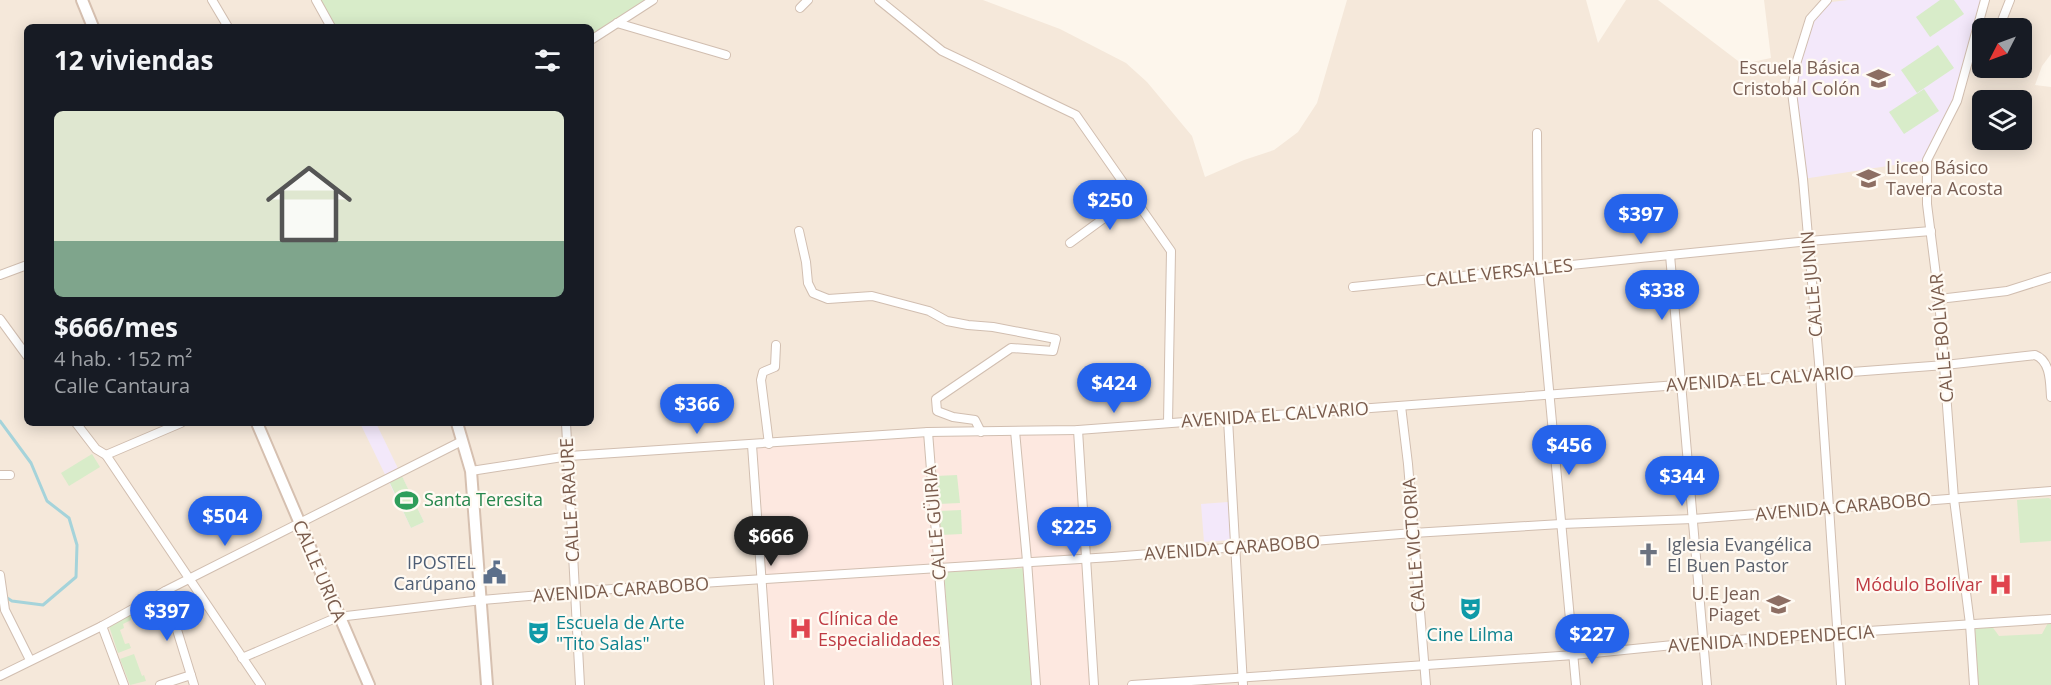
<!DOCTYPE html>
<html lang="es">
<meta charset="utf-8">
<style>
body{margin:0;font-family:"Open Sans",sans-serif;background:#242831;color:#f1f3f6;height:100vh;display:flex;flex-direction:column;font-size:22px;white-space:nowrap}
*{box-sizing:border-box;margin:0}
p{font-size:20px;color:#9ea1a6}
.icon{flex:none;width:33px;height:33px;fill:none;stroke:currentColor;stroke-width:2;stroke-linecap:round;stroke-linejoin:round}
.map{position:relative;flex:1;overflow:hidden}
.details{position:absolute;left:24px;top:24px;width:570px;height:402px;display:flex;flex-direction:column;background:#171b24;border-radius:9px;box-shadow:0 3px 15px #0003}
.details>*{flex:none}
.needle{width:39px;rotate:228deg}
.fabs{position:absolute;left:1972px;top:18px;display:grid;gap:12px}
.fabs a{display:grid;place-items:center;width:60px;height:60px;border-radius:9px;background:#171b24;box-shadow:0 3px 15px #0003;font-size:30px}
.price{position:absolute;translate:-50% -51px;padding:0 14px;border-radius:21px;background:#2563eb;color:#fff;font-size:20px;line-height:39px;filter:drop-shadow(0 2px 3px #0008)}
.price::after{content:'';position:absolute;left:50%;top:36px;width:18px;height:14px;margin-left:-9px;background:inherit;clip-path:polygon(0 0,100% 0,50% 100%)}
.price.current{background:#222;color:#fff}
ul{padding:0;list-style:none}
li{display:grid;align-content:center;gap:12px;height:318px;padding:0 30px}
li span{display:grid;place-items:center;height:186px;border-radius:9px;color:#555}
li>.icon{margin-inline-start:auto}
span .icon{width:108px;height:108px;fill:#fffc;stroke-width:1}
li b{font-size:26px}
h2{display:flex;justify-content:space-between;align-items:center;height:72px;padding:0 30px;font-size:26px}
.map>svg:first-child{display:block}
.residential{fill:#f5e8da;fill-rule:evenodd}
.commercial{fill:#fde8e0}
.education{fill:#f3e8fa}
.green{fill:#d8ecc9}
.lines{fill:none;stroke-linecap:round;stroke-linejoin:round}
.stream{stroke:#a5d3da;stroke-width:3}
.street-casing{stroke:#d1beb0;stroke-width:10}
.secondary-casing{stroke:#d6c0b0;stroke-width:14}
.street{stroke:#fff;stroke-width:8}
.secondary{stroke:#fff;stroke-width:10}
.labels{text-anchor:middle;stroke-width:4.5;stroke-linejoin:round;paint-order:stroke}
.education-label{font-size:18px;fill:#785e54;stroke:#fffaf3;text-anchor:end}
.street-label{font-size:18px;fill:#7a5c4d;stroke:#fffaf3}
.leisure-label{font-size:18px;fill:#27864d;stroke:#fffaf3;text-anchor:start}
.worship-label{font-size:18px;fill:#5b616d;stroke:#fffaf3;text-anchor:start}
.service-label{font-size:18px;fill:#4e5e75;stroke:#fffaf3;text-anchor:end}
.health-label{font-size:18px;fill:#be3a42;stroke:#fffaf3;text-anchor:end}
.culture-label{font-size:18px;fill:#0d838f;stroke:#fffaf3;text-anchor:start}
</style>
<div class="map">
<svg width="2051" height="685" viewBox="0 0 2051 685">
<rect width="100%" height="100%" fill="#fdf6ec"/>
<path class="residential" d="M0 0H983L1060 29 1126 63 1147 82 1192 136 1205 177 1244 160 1274 150 1298 132 1317 103 1347 0H1586L1598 43 1626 0H1658L1742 64 1771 58 1764 0H2051V54L2042 66 2035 85 2051 87V685H0ZM27 27H591V423H27ZM1983 28H2022V68H1983ZM1983 100H2022V140H1983Z"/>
<polygon class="commercial" points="1078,430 1094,685 769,685 752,445 928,432"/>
<g class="education">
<polygon points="1848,0 1985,0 1957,101 1927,160 1803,179 1792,92 1810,19 1823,3"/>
<polygon points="360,423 376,423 424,522 411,528"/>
<polygon points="1228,502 1231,540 1204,542 1201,504"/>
</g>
<g class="green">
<polygon points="316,0 653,0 591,40 591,27 330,27"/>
<polygon points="1940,0 1954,0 1964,14 1930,37 1916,17"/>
<polygon points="1938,45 1954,68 1917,93 1901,70"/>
<polygon points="1924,89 1939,111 1904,134 1889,112"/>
<polygon points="92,454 100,467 69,486 61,473"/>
<polygon points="400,472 424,522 411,528 388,479"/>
<polygon points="957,475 960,503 938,504 936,476"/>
<polygon points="2049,498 2051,500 2051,541 2020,543 2017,500"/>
<polygon points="961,510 962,534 941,535 939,511"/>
<polygon points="1025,568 1032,685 952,685 944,572"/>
<polygon points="132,614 131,620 123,624 124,628 120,630 125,644 129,643 131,648 118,653 109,626"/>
<polygon points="2049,621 2051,621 2051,685 1977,685 1975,626 1991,625 1999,636 2042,634"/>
<polygon points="134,654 142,676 144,675 146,681 130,685 120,659"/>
</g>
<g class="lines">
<polyline class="stream" points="0,421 31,463 47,501 69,518 77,545 76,577 43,605 12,601 4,596"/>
<defs>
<g id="street">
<polyline points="212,0 228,27"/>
<polyline points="316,0 331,27"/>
<polyline points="879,0 942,51 1076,115 1171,251 1168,423"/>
<polyline points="1827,0 1810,19 1796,64 1792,92 1803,179 1820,374 1841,685"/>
<polyline points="800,8 808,0"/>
<polyline points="617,23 726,55"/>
<polyline points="1999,28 2010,0"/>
<polyline points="591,40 653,0"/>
<polyline points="1537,133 1538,269 1576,685"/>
<polyline points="799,231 806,262 808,283 813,293 828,299 872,296 929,311 947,321 968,325 993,327 1056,339 1053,351 1011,348 936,399 937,411 953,417 975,420 981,432"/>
<polyline points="1070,243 1133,197"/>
<polyline points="1670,255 1707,685"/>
<polyline points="0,275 27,265"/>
<polyline points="1353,287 1809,241 1931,231"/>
<polyline points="1939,299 2007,291 2051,277"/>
<polyline points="0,319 27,356"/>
<polyline points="1401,406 1408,464 1426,685"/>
<polyline points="1228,419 1243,685"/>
<polyline points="76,423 96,449 106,455 261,685"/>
<polyline points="566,423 580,685"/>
<polyline points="1078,430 1094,685"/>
<polyline points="1015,431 1027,561 1036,685"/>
<polyline points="928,432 948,685"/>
<polyline points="769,444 761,380 763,372 775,367 776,345"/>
<polyline points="752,445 769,685"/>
<polyline points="106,455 181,423"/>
<path d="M471 471 569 456 928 432 1078 430 1945 365 2035 355C2051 361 2050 383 2051 397"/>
<polyline points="0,475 10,475"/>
<polyline points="0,575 5,610 30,660"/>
<polyline points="165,591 194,685"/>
<polyline points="102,626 124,685"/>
<polyline points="242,658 338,617 482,600 624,588 1112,557 1413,533 1561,524 1693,519 2051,491"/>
<polyline points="0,676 102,626 165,591 462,441"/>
<polyline points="160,685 191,675"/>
<polyline points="1132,685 1574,655 1703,642 2051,619"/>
<polyline points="1974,685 1970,624 1954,499 1939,299 1927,204 1927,160 1957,101 1985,0"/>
</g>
<g id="secondary">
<polyline points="82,0 93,27"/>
<polyline points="257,423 369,685"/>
<polyline points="457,423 471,471 487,685"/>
</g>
</defs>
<use href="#street" class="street-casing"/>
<use href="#secondary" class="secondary-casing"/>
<use href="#street" class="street"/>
<use href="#secondary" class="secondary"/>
</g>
<defs>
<symbol id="school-bare" viewBox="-9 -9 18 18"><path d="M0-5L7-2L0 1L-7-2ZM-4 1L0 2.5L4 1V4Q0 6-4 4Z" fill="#8d6e63" stroke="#fffaf3" stroke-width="2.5" paint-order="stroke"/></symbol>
<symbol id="stadium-bare" viewBox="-9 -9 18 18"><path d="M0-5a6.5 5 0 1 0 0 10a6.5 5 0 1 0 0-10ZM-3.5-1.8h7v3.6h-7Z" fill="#2e9e5b" stroke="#fffaf3" stroke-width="2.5" paint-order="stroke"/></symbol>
<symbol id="church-bare" viewBox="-9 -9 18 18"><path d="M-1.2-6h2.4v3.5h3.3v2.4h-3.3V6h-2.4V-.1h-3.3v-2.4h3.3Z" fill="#6b7280" stroke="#fffaf3" stroke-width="2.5" paint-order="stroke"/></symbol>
<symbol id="civic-bare" viewBox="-9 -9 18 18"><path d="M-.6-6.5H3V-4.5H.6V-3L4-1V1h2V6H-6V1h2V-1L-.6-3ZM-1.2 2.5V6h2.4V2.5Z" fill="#5c6f8a" stroke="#fffaf3" stroke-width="2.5" paint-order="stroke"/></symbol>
<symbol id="hospital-bare" viewBox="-9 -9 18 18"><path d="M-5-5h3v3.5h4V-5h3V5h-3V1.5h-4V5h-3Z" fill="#e0444e" stroke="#fffaf3" stroke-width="2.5" paint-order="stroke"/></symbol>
<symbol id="theatre-bare" viewBox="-9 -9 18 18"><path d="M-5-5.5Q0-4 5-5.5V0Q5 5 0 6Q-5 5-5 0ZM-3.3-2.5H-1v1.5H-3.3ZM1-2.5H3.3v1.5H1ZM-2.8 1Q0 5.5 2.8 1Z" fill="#0f9aa8" stroke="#fffaf3" stroke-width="2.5" paint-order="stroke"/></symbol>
</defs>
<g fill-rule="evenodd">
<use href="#school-bare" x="1862" y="62" width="33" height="33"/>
<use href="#school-bare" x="1852" y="162" width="33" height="33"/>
<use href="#stadium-bare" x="390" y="484" width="33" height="33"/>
<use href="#church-bare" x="1632" y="538" width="33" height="33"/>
<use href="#civic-bare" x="478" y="556" width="33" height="33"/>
<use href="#hospital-bare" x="1984" y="568" width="33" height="33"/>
<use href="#school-bare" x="1762" y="588" width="33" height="33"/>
<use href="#theatre-bare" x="1454" y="592" width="33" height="33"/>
<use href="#hospital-bare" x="784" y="612" width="33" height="33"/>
<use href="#theatre-bare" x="522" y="616" width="33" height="33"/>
</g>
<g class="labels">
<g class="education-label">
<text x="1860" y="74">Escuela Básica<tspan x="1860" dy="21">Cristobal Colón</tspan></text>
<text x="1886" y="174" text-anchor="start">Liceo Básico<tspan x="1886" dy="21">Tavera Acosta</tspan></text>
<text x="1760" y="600">U.E Jean<tspan x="1760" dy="21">Piaget</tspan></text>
</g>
<g class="street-label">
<text transform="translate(1499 273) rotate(-6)" y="6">CALLE VERSALLES</text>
<text transform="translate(1812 284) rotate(-95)" y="6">CALLE JUNIN</text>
<text transform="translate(1942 338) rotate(-95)" y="6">CALLE BOLÍVAR</text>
<text transform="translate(1760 379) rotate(-4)" y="6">AVENIDA EL CALVARIO</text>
<text transform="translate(1275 415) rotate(-4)" y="6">AVENIDA EL CALVARIO</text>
<text transform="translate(570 500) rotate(-93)" y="6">CALLE ARAURE</text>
<text transform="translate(1843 507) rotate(-5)" y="6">AVENIDA CARABOBO</text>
<text transform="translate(935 523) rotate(-95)" y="6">CALLE GÜIRIA</text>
<text transform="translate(1414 545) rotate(-94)" y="6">CALLE VICTORIA</text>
<text transform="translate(1232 548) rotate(-4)" y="6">AVENIDA CARABOBO</text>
<text transform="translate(319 571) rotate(67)" y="6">CALLE URICA</text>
<text transform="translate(621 590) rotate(-4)" y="6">AVENIDA CARABOBO</text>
<text transform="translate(1771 639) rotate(-4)" y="6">AVENIDA INDEPENDECIA</text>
</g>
<g class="leisure-label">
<text x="424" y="506">Santa Teresita</text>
</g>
<g class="worship-label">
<text x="1667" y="551">Iglesia Evangélica<tspan x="1667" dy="21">El Buen Pastor</tspan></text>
</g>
<g class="service-label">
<text x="476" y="569">IPOSTEL<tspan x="476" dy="21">Carúpano</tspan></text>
</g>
<g class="health-label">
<text x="1982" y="591">Módulo Bolívar</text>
<text x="818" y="625" text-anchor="start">Clínica de<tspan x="818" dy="21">Especialidades</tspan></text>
</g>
<g class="culture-label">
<text x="556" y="629">Escuela de Arte<tspan x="556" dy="21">"Tito Salas"</tspan></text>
<text x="1470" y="641" text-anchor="middle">Cine Lilma</text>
</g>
</g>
</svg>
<div class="fabs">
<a><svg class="needle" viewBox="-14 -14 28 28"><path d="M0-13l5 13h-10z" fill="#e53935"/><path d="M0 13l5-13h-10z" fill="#9ea1a6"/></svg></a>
<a><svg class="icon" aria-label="layers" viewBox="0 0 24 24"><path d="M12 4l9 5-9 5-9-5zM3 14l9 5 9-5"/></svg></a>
</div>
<b class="price" style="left:1110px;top:231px">$250</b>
<b class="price" style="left:1641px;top:245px">$397</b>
<b class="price" style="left:1662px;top:321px">$338</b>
<b class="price" style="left:1114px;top:414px">$424</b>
<b class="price" style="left:697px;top:435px">$366</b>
<b class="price" style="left:1569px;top:476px">$456</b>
<b class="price" style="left:1682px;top:507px">$344</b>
<b class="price" style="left:225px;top:547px">$504</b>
<b class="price" style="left:1074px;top:558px">$225</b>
<b class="price current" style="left:771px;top:567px">$666</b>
<b class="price" style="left:167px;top:642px">$397</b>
<b class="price" style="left:1592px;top:665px">$227</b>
<section class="details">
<h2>12 viviendas<svg class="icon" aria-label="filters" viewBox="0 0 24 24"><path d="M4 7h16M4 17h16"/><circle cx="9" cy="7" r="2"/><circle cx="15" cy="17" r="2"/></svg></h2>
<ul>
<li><span style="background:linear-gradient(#dfe7d0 70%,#7fa58c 0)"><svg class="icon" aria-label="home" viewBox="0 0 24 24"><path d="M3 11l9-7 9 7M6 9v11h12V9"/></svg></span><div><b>$666/mes</b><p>4 hab. · 152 m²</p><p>Calle Cantaura</p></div></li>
</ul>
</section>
</div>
